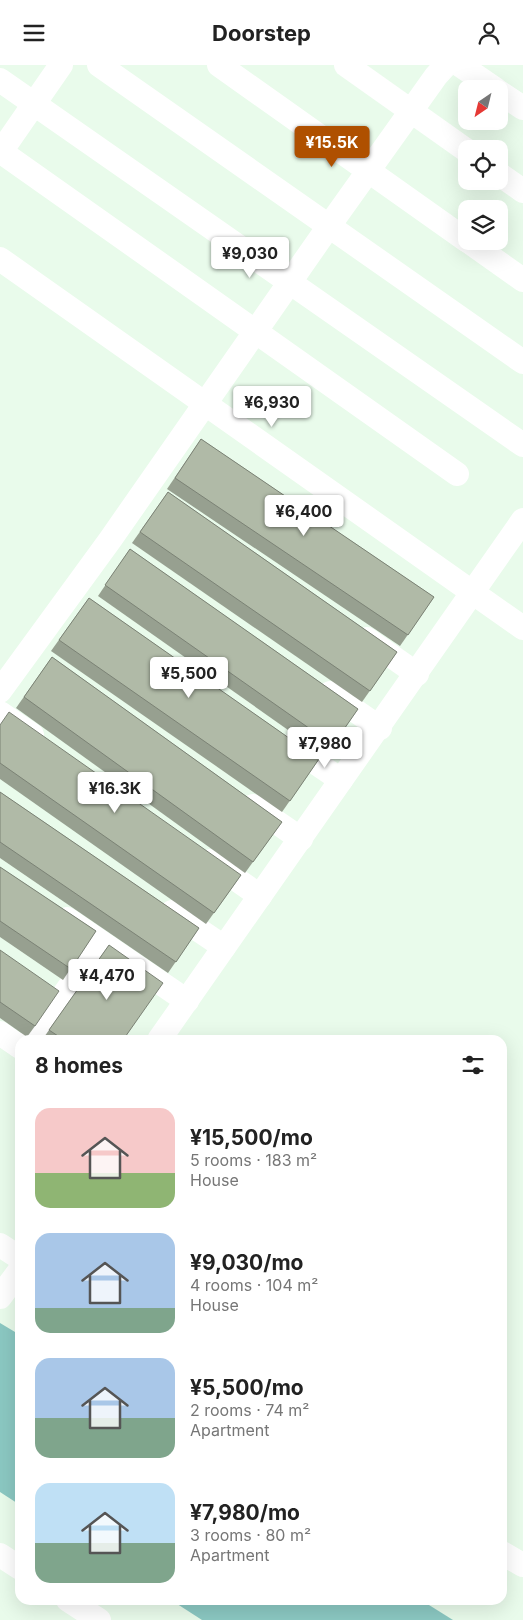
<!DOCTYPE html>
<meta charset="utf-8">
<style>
body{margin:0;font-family:Inter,sans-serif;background:#f6f6f6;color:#222;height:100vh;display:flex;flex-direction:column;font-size:19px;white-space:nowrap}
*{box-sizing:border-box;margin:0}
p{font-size:16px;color:#767676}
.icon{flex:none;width:28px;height:28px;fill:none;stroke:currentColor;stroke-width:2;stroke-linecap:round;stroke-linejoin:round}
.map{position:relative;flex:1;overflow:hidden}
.sheet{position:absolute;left:15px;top:970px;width:492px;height:570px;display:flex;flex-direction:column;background:#fff;border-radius:15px;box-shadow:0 5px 20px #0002}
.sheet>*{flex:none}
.needle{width:32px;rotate:215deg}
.buttons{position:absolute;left:458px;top:15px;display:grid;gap:10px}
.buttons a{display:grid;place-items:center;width:50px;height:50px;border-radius:10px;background:#fff;box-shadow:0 5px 20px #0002;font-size:25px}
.price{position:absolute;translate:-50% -42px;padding:0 11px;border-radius:5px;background:#fff;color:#222;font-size:16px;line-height:32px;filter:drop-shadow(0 1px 2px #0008)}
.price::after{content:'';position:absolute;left:50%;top:30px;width:15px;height:11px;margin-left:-8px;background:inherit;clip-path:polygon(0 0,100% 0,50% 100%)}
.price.on{background:#af5000;color:#fff}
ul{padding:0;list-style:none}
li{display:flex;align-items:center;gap:15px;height:125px;padding:0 20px}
li span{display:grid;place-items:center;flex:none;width:140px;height:100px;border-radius:15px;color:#555}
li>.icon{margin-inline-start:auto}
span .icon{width:60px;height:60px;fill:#fffc;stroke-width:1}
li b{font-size:21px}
h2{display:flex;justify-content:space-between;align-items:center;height:60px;padding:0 20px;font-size:21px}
header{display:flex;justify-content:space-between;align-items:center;height:65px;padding:0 20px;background:#fff;font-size:22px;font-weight:700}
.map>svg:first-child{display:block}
.water{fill:#8bc8c2}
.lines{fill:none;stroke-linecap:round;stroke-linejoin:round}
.minor{stroke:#fff;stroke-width:24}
.wall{fill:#97a090}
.building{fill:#b0baa7;stroke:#7b8275}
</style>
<header><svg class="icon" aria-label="menu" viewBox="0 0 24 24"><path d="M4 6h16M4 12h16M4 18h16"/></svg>Doorstep<svg class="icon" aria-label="person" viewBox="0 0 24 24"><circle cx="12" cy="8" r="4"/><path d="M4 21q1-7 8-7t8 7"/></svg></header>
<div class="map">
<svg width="523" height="1555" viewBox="0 0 523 1555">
<rect width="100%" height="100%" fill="#e9fbeb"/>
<g class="water">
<polygon points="0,1258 20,1270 20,1440 0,1427"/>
<polygon points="171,1535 421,1535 453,1555 202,1555"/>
</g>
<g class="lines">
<g class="minor">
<polyline points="99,0 523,297"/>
<polyline points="219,0 466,175"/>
<polyline points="346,0 466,85"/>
<polyline points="460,0 495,24"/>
<polyline points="0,15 523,380"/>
<polyline points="499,27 523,43"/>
<polyline points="0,86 457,409"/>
<polyline points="0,88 61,0"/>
<polyline points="499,109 523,126"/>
<polyline points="468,176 523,215"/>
<polyline points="0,194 523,563"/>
<polyline points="367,574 417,609"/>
<polyline points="0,626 110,475 329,161 436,11 446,0"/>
<polyline points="330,628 380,663"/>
<polyline points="0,648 32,670"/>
<polyline points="291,681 341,715"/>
<polyline points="253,741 301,774"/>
<polyline points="210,796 260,831"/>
<polyline points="172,847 224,882"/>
<polyline points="67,854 187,936"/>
<polyline points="0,968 20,982"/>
<polyline points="31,975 101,878"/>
<path d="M159 975C281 802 403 629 523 455"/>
<polyline points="0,1180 20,1193"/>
<polyline points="0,1232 20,1205"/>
<polyline points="502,1488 523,1500"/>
<polyline points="0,1490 20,1503"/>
<polyline points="68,1535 99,1555"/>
</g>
</g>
<g class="wall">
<polygon points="201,374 434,532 400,581 167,424"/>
<polygon points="168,427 397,587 362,637 132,478"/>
<polygon points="130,484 358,644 325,691 98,531"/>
<polygon points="89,533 319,694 282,747 51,586"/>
<polygon points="52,592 282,757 245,808 16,643"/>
<polygon points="0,660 241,810 206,859 0,714"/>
<polygon points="0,727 199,863 168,908 0,793"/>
<polygon points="0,802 96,866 63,915 0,872"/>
<polygon points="109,880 123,975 42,975"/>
<polygon points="0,885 35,961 27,972 0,953"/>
</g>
<g class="building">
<polygon points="201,374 434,532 408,570 175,413"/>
<polygon points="168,427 397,587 370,626 140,467"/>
<polygon points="130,484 358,644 333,680 105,520"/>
<polygon points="89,533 319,694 290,736 59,575"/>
<polygon points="52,592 282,757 253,797 24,632"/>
<polygon points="9,647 241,810 214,848 0,698 0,660"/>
<polygon points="0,727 199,863 176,897 0,777"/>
<polygon points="0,802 96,866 71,904 0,856"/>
<polygon points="109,880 163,918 123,975 64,975 49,965"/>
<polygon points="0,885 59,926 35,961 0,937"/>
</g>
</svg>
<div class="buttons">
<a><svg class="needle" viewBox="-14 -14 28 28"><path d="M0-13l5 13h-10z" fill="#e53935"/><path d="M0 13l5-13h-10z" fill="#767676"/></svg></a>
<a><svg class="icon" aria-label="locate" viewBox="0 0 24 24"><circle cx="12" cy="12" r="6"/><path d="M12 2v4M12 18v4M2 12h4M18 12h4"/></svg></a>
<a><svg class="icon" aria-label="layers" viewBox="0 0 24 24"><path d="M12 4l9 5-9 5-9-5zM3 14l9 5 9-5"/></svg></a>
</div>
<b class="price on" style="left:332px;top:103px">¥15.5K</b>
<b class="price" style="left:250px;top:214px">¥9,030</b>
<b class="price" style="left:272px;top:363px">¥6,930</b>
<b class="price" style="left:304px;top:472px">¥6,400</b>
<b class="price" style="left:189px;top:634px">¥5,500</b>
<b class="price" style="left:325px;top:704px">¥7,980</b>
<b class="price" style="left:115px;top:749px">¥16.3K</b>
<b class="price" style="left:107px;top:936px">¥4,470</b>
<section class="sheet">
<h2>8 homes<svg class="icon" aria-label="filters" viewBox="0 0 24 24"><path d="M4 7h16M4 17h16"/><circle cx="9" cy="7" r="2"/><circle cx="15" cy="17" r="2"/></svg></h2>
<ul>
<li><span style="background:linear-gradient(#f6c9c9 65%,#8fb573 0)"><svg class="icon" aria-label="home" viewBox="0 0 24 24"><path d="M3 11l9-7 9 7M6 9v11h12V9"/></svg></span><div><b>¥15,500/mo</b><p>5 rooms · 183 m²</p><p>House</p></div></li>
<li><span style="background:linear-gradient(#a9c7e8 75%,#7fa58c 0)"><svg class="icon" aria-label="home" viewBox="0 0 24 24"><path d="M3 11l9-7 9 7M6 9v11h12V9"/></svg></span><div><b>¥9,030/mo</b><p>4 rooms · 104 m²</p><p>House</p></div></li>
<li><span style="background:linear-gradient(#a9c7e8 60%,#7fa58c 0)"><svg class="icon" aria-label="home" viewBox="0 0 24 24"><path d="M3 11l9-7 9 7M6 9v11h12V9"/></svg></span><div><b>¥5,500/mo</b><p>2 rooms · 74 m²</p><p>Apartment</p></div></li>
<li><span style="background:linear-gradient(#bfe0f5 60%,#7fa58c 0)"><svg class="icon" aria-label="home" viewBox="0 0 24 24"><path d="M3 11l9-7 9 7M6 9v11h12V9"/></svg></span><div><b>¥7,980/mo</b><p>3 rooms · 80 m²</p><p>Apartment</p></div></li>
</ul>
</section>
</div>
